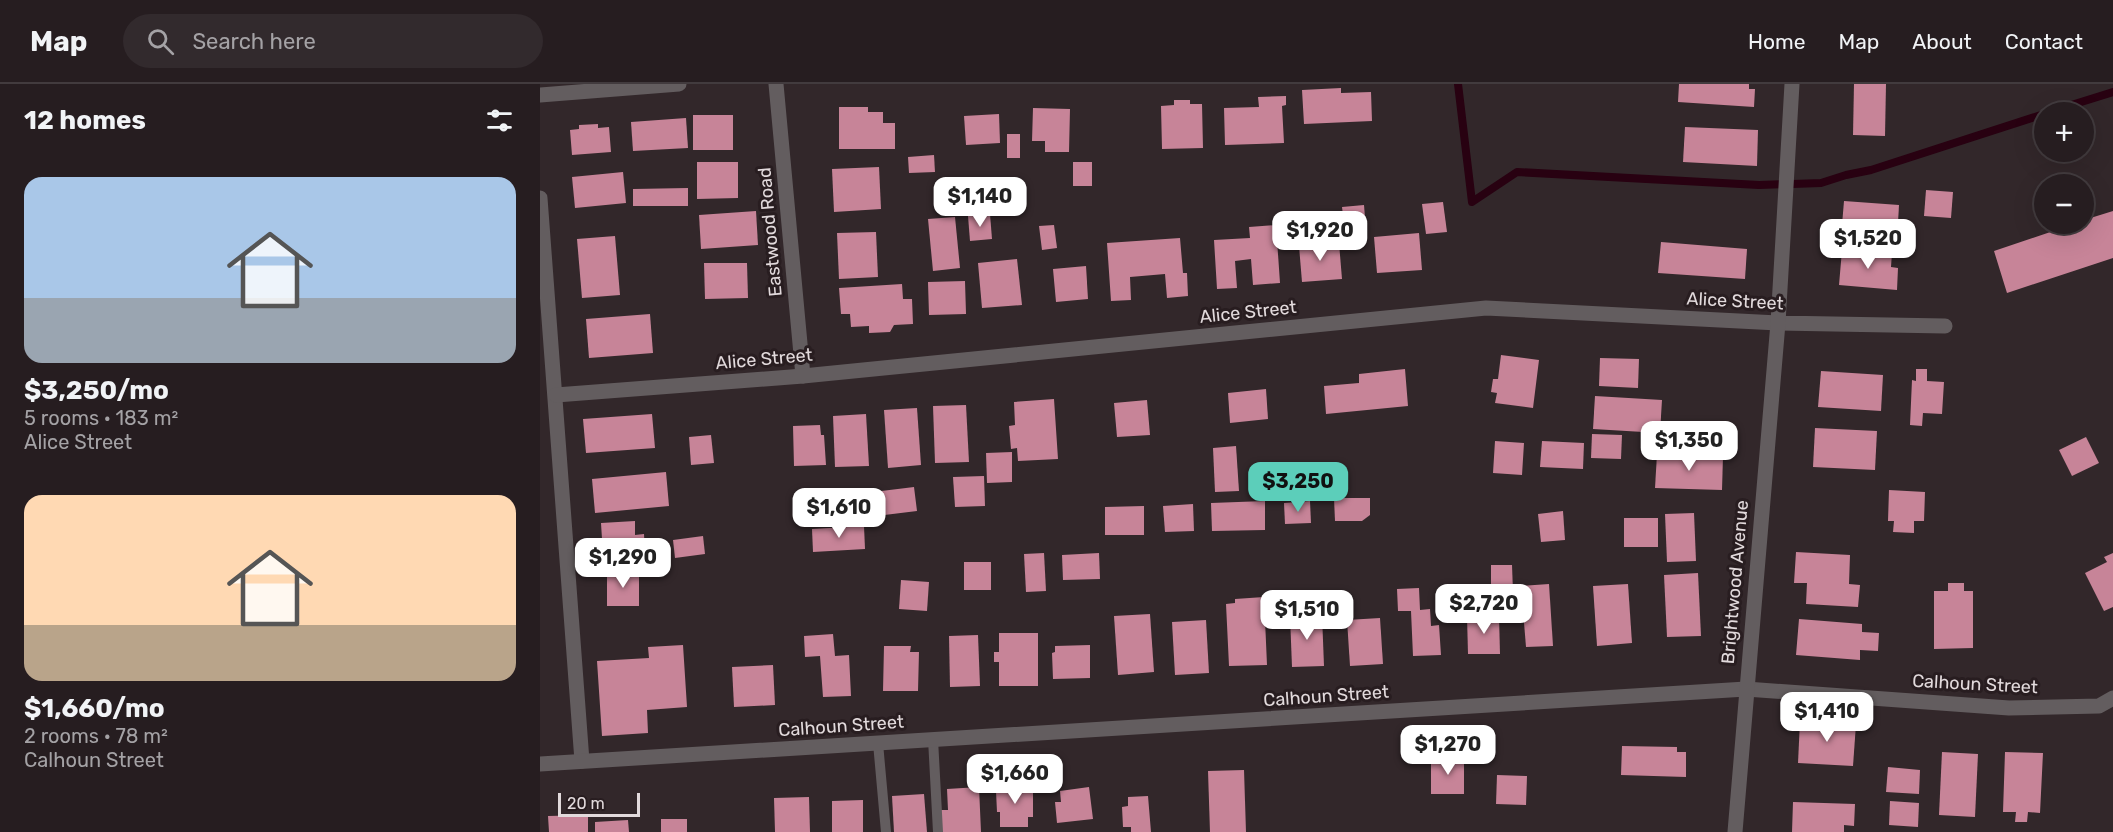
<!DOCTYPE html>
<meta charset="utf-8">
<style>
body{margin:0;font-family:Rubik,sans-serif;background:#322a2d;color:#f1f3f6;height:100vh;display:flex;flex-direction:column;font-size:22px;white-space:nowrap}
*{box-sizing:border-box;margin:0}
p{font-size:20px;color:#a4a2a5}
.icon{flex:none;width:33px;height:33px;fill:none;stroke:currentColor;stroke-width:2;stroke-linecap:round;stroke-linejoin:round}
.map{position:relative;flex:1;overflow:hidden}
.drawer{display:flex;flex-direction:column;background:#261d20;width:540px}
.drawer>*{flex:none}
.tools{position:absolute;left:1494px;top:18px;display:grid;gap:12px}
.tools a{display:grid;place-items:center;width:60px;height:60px;border-radius:50%;background:#261d20;box-shadow:0 6px 24px #0002,0 0 0 2px #423b3e;font-size:30px}
.scale{position:absolute;left:18px;bottom:15px;width:82px;box-sizing:border-box;padding-left:6px;border:3px solid #e2dadc;border-top:0;font-size:16px;line-height:21px;white-space:nowrap;color:#e2dadc;-webkit-text-stroke:4px #281d20;paint-order:stroke}
.price{position:absolute;translate:-50% -51px;padding:0 14px;border-radius:12px;background:#fff;color:#222;font-size:20px;line-height:39px;filter:drop-shadow(0 2px 3px #0008)}
.price::after{content:'';position:absolute;left:50%;top:36px;width:18px;height:14px;margin-left:-9px;background:inherit;clip-path:polygon(0 0,100% 0,50% 100%)}
.price.selected{background:#5cceba;color:#111}
ul{padding:0;list-style:none}
li{display:grid;align-content:center;gap:12px;height:318px;padding:0 24px}
li span{display:grid;place-items:center;height:186px;border-radius:18px;color:#555}
li>.icon{margin-inline-start:auto}
span .icon{width:108px;height:108px;fill:#fffc;stroke-width:1}
li b{font-size:26px}
h2{display:flex;justify-content:space-between;align-items:center;height:72px;padding:0 24px;font-size:26px}
header{display:flex;align-items:center;gap:36px;box-sizing:border-box;height:84px;padding:0 30px;background:#261d20;border-bottom:2px solid #423b3e}
header strong{font-size:28px}
nav{display:flex;gap:33px;margin-inline-start:auto;font-size:21px}
.search{width:420px;height:54px;background:#322a2d;display:flex;align-items:center;gap:15px;box-sizing:border-box;padding:0 21px;border-radius:33px;color:#a4a2a5;font-size:22px}
main{display:flex;flex:1;min-height:0}
.map>svg:first-child{display:block}
.lines{fill:none;stroke-linecap:round;stroke-linejoin:round}
.stream{stroke:#280111;stroke-width:8}
.building{fill:#c78498}
.service{stroke:#635d5f;stroke-width:10}
.minor{stroke:#635d5f;stroke-width:15}
.labels{text-anchor:middle;stroke-width:6;stroke-linejoin:round;paint-order:stroke}
.street-label{font-size:18px;fill:#e2dadc;stroke:#281d20}
</style>
<header>
<strong>Map</strong>
<div class="search"><svg class="icon" aria-label="search" viewBox="0 0 24 24"><circle cx="10" cy="10" r="6"/><path d="M15 15l6 6"/></svg>Search here</div>
<nav><a>Home</a><a>Map</a><a>About</a><a>Contact</a></nav>
</header>
<main>
<section class="drawer">
<h2>12 homes<svg class="icon" aria-label="filters" viewBox="0 0 24 24"><path d="M4 7h16M4 17h16"/><circle cx="9" cy="7" r="2"/><circle cx="15" cy="17" r="2"/></svg></h2>
<ul>
<li><span style="background:linear-gradient(#a9c7e8 65%,#9aa5b1 0)"><svg class="icon" aria-label="home" viewBox="0 0 24 24"><path d="M3 11l9-7 9 7M6 9v11h12V9"/></svg></span><div><b>$3,250/mo</b><p>5 rooms · 183 m²</p><p>Alice Street</p></div></li>
<li><span style="background:linear-gradient(#ffd9b3 70%,#b9a48a 0)"><svg class="icon" aria-label="home" viewBox="0 0 24 24"><path d="M3 11l9-7 9 7M6 9v11h12V9"/></svg></span><div><b>$1,660/mo</b><p>2 rooms · 78 m²</p><p>Calhoun Street</p></div></li>
</ul>
</section>
<div class="map">
<svg width="1573" height="748" viewBox="0 0 1573 748">
<rect width="100%" height="100%" fill="#32272a"/>
<g class="lines">
<g class="stream">
<polyline points="918,0 932,118 977,88 1219,101 1281,99 1306,91 1331,86 1504,30"/>
<polyline points="1509,28 1573,8"/>
</g>
</g>
<g class="building">
<polygon points="1139,0 1209,0 1209,5 1215,5 1214,23 1138,18"/>
<polygon points="1314,0 1346,0 1345,52 1313,51"/>
<polygon points="801,4 801,9 831,8 832,37 764,40 762,6"/>
<polygon points="746,12 746,21 742,22 744,59 685,61 684,24 719,23 718,13"/>
<polygon points="634,16 650,16 650,20 662,20 663,64 622,65 621,22 634,21"/>
<polygon points="299,23 328,23 328,28 343,28 343,39 355,39 355,65 299,65"/>
<polygon points="493,24 530,25 529,68 505,68 505,57 492,57"/>
<polygon points="459,30 460,59 426,61 424,32"/>
<rect x="153" y="31" width="40" height="35"/>
<polygon points="146,34 148,64 93,67 91,38"/>
<polygon points="58,40 58,44 69,43 71,68 32,71 30,46 39,45 39,41"/>
<polygon points="1145,43 1218,46 1217,82 1143,78"/>
<rect x="467" y="50" width="13" height="24"/>
<polygon points="394,71 395,88 369,89 368,73"/>
<polygon points="157,78 198,78 198,114 157,115"/>
<rect x="533" y="78" width="19" height="24"/>
<polygon points="339,83 341,125 294,128 292,85"/>
<polygon points="83,88 86,119 35,124 32,93"/>
<polygon points="148,104 148,122 93,122 93,105"/>
<polygon points="1386,106 1413,108 1411,134 1384,132"/>
<polygon points="1304,117 1359,121 1357,157 1301,153"/>
<polygon points="903,118 907,148 886,150 882,120"/>
<polygon points="824,121 826,146 805,148 802,123"/>
<polygon points="216,127 218,161 161,165 159,131"/>
<polygon points="1573,127 1573,174 1467,209 1454,167 1534,140 1544,140 1544,136"/>
<polygon points="450,130 452,155 430,157 428,132"/>
<polygon points="415,133 420,184 393,187 388,135"/>
<polygon points="514,141 517,164 502,166 499,142"/>
<polygon points="736,141 740,199 713,201 711,175 695,177 697,204 677,205 674,156 710,154 709,143"/>
<polygon points="336,148 338,193 299,195 297,149"/>
<polygon points="879,149 882,186 837,189 834,153"/>
<polygon points="75,152 80,211 42,214 37,155"/>
<polygon points="640,154 643,189 647,189 648,212 627,214 625,190 590,193 591,216 571,217 567,159"/>
<polygon points="1121,158 1207,165 1205,195 1118,189"/>
<polygon points="799,159 802,195 762,198 759,162"/>
<polygon points="1302,166 1352,169 1351,183 1358,184 1357,206 1299,201"/>
<polygon points="477,175 482,221 442,224 438,179"/>
<polygon points="164,179 207,179 208,214 165,215"/>
<polygon points="546,182 548,215 516,218 513,185"/>
<polygon points="425,197 426,230 389,231 388,198"/>
<polygon points="362,200 363,215 372,215 373,240 354,241 350,248 329,249 329,242 311,243 310,230 301,230 299,204"/>
<polygon points="110,230 113,269 49,274 46,235"/>
<polygon points="961,271 999,276 993,324 955,319 957,309 951,308 953,295 958,295"/>
<polygon points="1060,274 1099,275 1098,304 1059,302"/>
<polygon points="865,285 868,322 786,330 784,302 819,299 819,290"/>
<polygon points="1376,285 1387,285 1387,297 1404,298 1402,330 1383,329 1382,342 1370,341 1372,296 1376,297"/>
<polygon points="1281,287 1343,291 1341,327 1278,323"/>
<polygon points="726,305 728,335 690,339 688,309"/>
<polygon points="1055,312 1122,316 1120,349 1053,345"/>
<polygon points="514,315 518,375 478,377 477,364 471,365 469,342 475,341 474,318"/>
<polygon points="607,316 610,351 577,353 574,319"/>
<polygon points="426,321 429,378 395,379 393,322"/>
<polygon points="377,324 381,381 348,384 344,326"/>
<polygon points="112,330 115,364 46,369 43,335"/>
<polygon points="326,330 329,382 295,383 293,332"/>
<polygon points="280,341 281,351 284,351 286,381 254,382 253,342"/>
<polygon points="1275,344 1337,347 1335,386 1273,383"/>
<polygon points="1052,350 1082,351 1081,375 1051,374"/>
<polygon points="171,351 174,379 151,381 149,353"/>
<polygon points="1546,353 1559,379 1532,392 1519,366"/>
<polygon points="955,357 984,359 982,391 953,389"/>
<polygon points="1002,357 1044,359 1043,385 1000,383"/>
<polygon points="696,362 699,407 675,408 673,364"/>
<polygon points="472,368 472,398 447,399 446,369"/>
<polygon points="1117,370 1183,372 1182,406 1115,404"/>
<polygon points="126,388 129,422 55,429 52,395"/>
<polygon points="444,392 445,422 415,423 413,393"/>
<polygon points="374,403 377,427 320,434 317,410"/>
<polygon points="1349,406 1385,408 1384,437 1374,437 1374,449 1353,448 1354,437 1348,437"/>
<polygon points="794,414 830,414 830,431 822,437 795,437"/>
<polygon points="725,417 725,446 672,447 671,419"/>
<polygon points="770,417 771,439 745,440 744,419"/>
<polygon points="653,420 654,447 625,448 623,422"/>
<polygon points="604,422 604,451 565,451 565,423"/>
<polygon points="1023,427 1025,456 1001,458 998,430"/>
<polygon points="1154,429 1156,477 1127,478 1125,430"/>
<rect x="1084" y="434" width="34" height="29"/>
<polygon points="95,437 95,451 104,450 105,469 63,471 61,439"/>
<polygon points="324,442 325,465 273,468 272,445"/>
<polygon points="163,452 165,470 135,474 133,456"/>
<polygon points="1256,468 1310,471 1309,500 1320,501 1318,523 1266,520 1267,499 1254,499"/>
<polygon points="504,469 506,507 486,508 484,470"/>
<polygon points="559,469 560,495 523,496 522,471"/>
<polygon points="1573,469 1573,523 1564,527 1545,489 1567,478 1564,473"/>
<rect x="424" y="478" width="27" height="28"/>
<polygon points="951,481 972,481 973,508 951,508"/>
<rect x="67" y="488" width="32" height="34"/>
<polygon points="1158,489 1161,552 1127,553 1124,491"/>
<polygon points="361,496 389,498 387,527 359,525"/>
<polygon points="1408,499 1424,499 1424,507 1433,507 1433,564 1394,565 1394,507 1408,507"/>
<polygon points="1009,500 1013,562 986,563 981,502"/>
<polygon points="1088,500 1092,559 1057,562 1053,502"/>
<polygon points="879,504 880,526 890,525 891,542 899,541 901,571 873,572 871,527 858,527 857,505"/>
<polygon points="724,513 727,581 689,582 686,520 695,519 695,515"/>
<polygon points="610,530 614,588 578,591 574,532"/>
<polygon points="782,531 784,582 752,583 750,532"/>
<polygon points="927,532 959,532 960,570 928,570"/>
<polygon points="840,534 843,580 810,582 807,536"/>
<polygon points="1259,535 1322,540 1322,548 1339,549 1338,567 1320,566 1320,576 1256,571"/>
<polygon points="666,536 669,589 635,591 632,538"/>
<polygon points="459,549 498,549 498,602 459,602 459,578 454,578 454,568 459,568"/>
<polygon points="293,550 295,572 309,571 311,612 283,613 280,572 265,573 264,552"/>
<polygon points="438,551 440,602 410,603 409,552"/>
<polygon points="143,561 147,623 107,626 108,649 62,652 57,577 109,574 108,563"/>
<polygon points="550,561 550,594 513,595 512,569 515,568 515,562"/>
<polygon points="344,562 371,562 370,568 379,568 378,607 343,607"/>
<polygon points="233,581 235,621 194,623 192,583"/>
<polygon points="1260,637 1316,640 1313,682 1258,679"/>
<polygon points="1082,662 1137,663 1137,668 1146,668 1146,693 1081,691"/>
<polygon points="1402,668 1438,670 1435,733 1399,731"/>
<polygon points="1465,668 1503,669 1500,729 1488,728 1487,738 1475,738 1476,728 1463,728"/>
<rect x="891" y="675" width="33" height="35"/>
<polygon points="1348,683 1380,686 1379,710 1346,708"/>
<polygon points="704,686 706,748 670,748 668,687"/>
<polygon points="957,691 987,692 986,721 956,720"/>
<polygon points="460,701 493,701 493,733 488,733 488,743 460,743 460,728 457,728 456,707 460,707"/>
<polygon points="439,703 441,748 401,748 400,726 408,726 407,705"/>
<polygon points="549,703 553,735 517,739 515,718 521,718 520,707"/>
<polygon points="384,710 387,748 354,748 352,712"/>
<polygon points="608,712 611,748 591,748 591,743 583,743 582,723 588,722 588,713"/>
<polygon points="269,713 270,748 235,748 234,714"/>
<polygon points="323,716 323,748 292,748 292,717"/>
<polygon points="1350,717 1379,719 1378,743 1349,741"/>
<polygon points="1253,718 1315,720 1314,742 1304,741 1304,748 1252,748"/>
<polygon points="48,731 48,748 9,748 8,732"/>
<rect x="121" y="735" width="26" height="13"/>
<polygon points="88,736 89,748 55,748 55,738"/>
</g>
<g class="lines">
<g class="service">
<polyline points="393,655 398,748"/>
<polyline points="338,659 346,748"/>
</g>
<g class="minor">
<polyline points="236,0 263,292"/>
<polyline points="0,11 139,0"/>
<polyline points="0,114 42,677"/>
<polyline points="16,311 263,292 946,224 1238,239 1405,242"/>
<polyline points="0,680 1206,605 1469,624 1559,622 1573,614"/>
<polyline points="1195,748 1238,239 1252,0"/>
</g>
</g>
<g class="labels">
<g class="street-label">
<text transform="translate(230 148) rotate(-95)" y="6">Eastwood Road</text>
<text transform="translate(1195 217) rotate(3)" y="6">Alice Street</text>
<text transform="translate(708 228) rotate(-6)" y="6">Alice Street</text>
<text transform="translate(224 275) rotate(-5)" y="6">Alice Street</text>
<text transform="translate(1195 498) rotate(-85)" y="6">Brightwood Avenue</text>
<text transform="translate(1435 600) rotate(3)" y="6">Calhoun Street</text>
<text transform="translate(786 612) rotate(-4)" y="6">Calhoun Street</text>
<text transform="translate(301 642) rotate(-4)" y="6">Calhoun Street</text>
</g>
</g>
</svg>
<div class="tools">
<a>+</a>
<a>−</a>
</div>
<div class="scale">20 m</div>
<b class="price" style="left:440px;top:144px">$1,140</b>
<b class="price" style="left:780px;top:178px">$1,920</b>
<b class="price" style="left:1328px;top:186px">$1,520</b>
<b class="price" style="left:1149px;top:388px">$1,350</b>
<b class="price selected" style="left:758px;top:429px">$3,250</b>
<b class="price" style="left:299px;top:455px">$1,610</b>
<b class="price" style="left:83px;top:505px">$1,290</b>
<b class="price" style="left:944px;top:551px">$2,720</b>
<b class="price" style="left:767px;top:557px">$1,510</b>
<b class="price" style="left:1287px;top:659px">$1,410</b>
<b class="price" style="left:908px;top:692px">$1,270</b>
<b class="price" style="left:475px;top:721px">$1,660</b>
</div>
</main>
